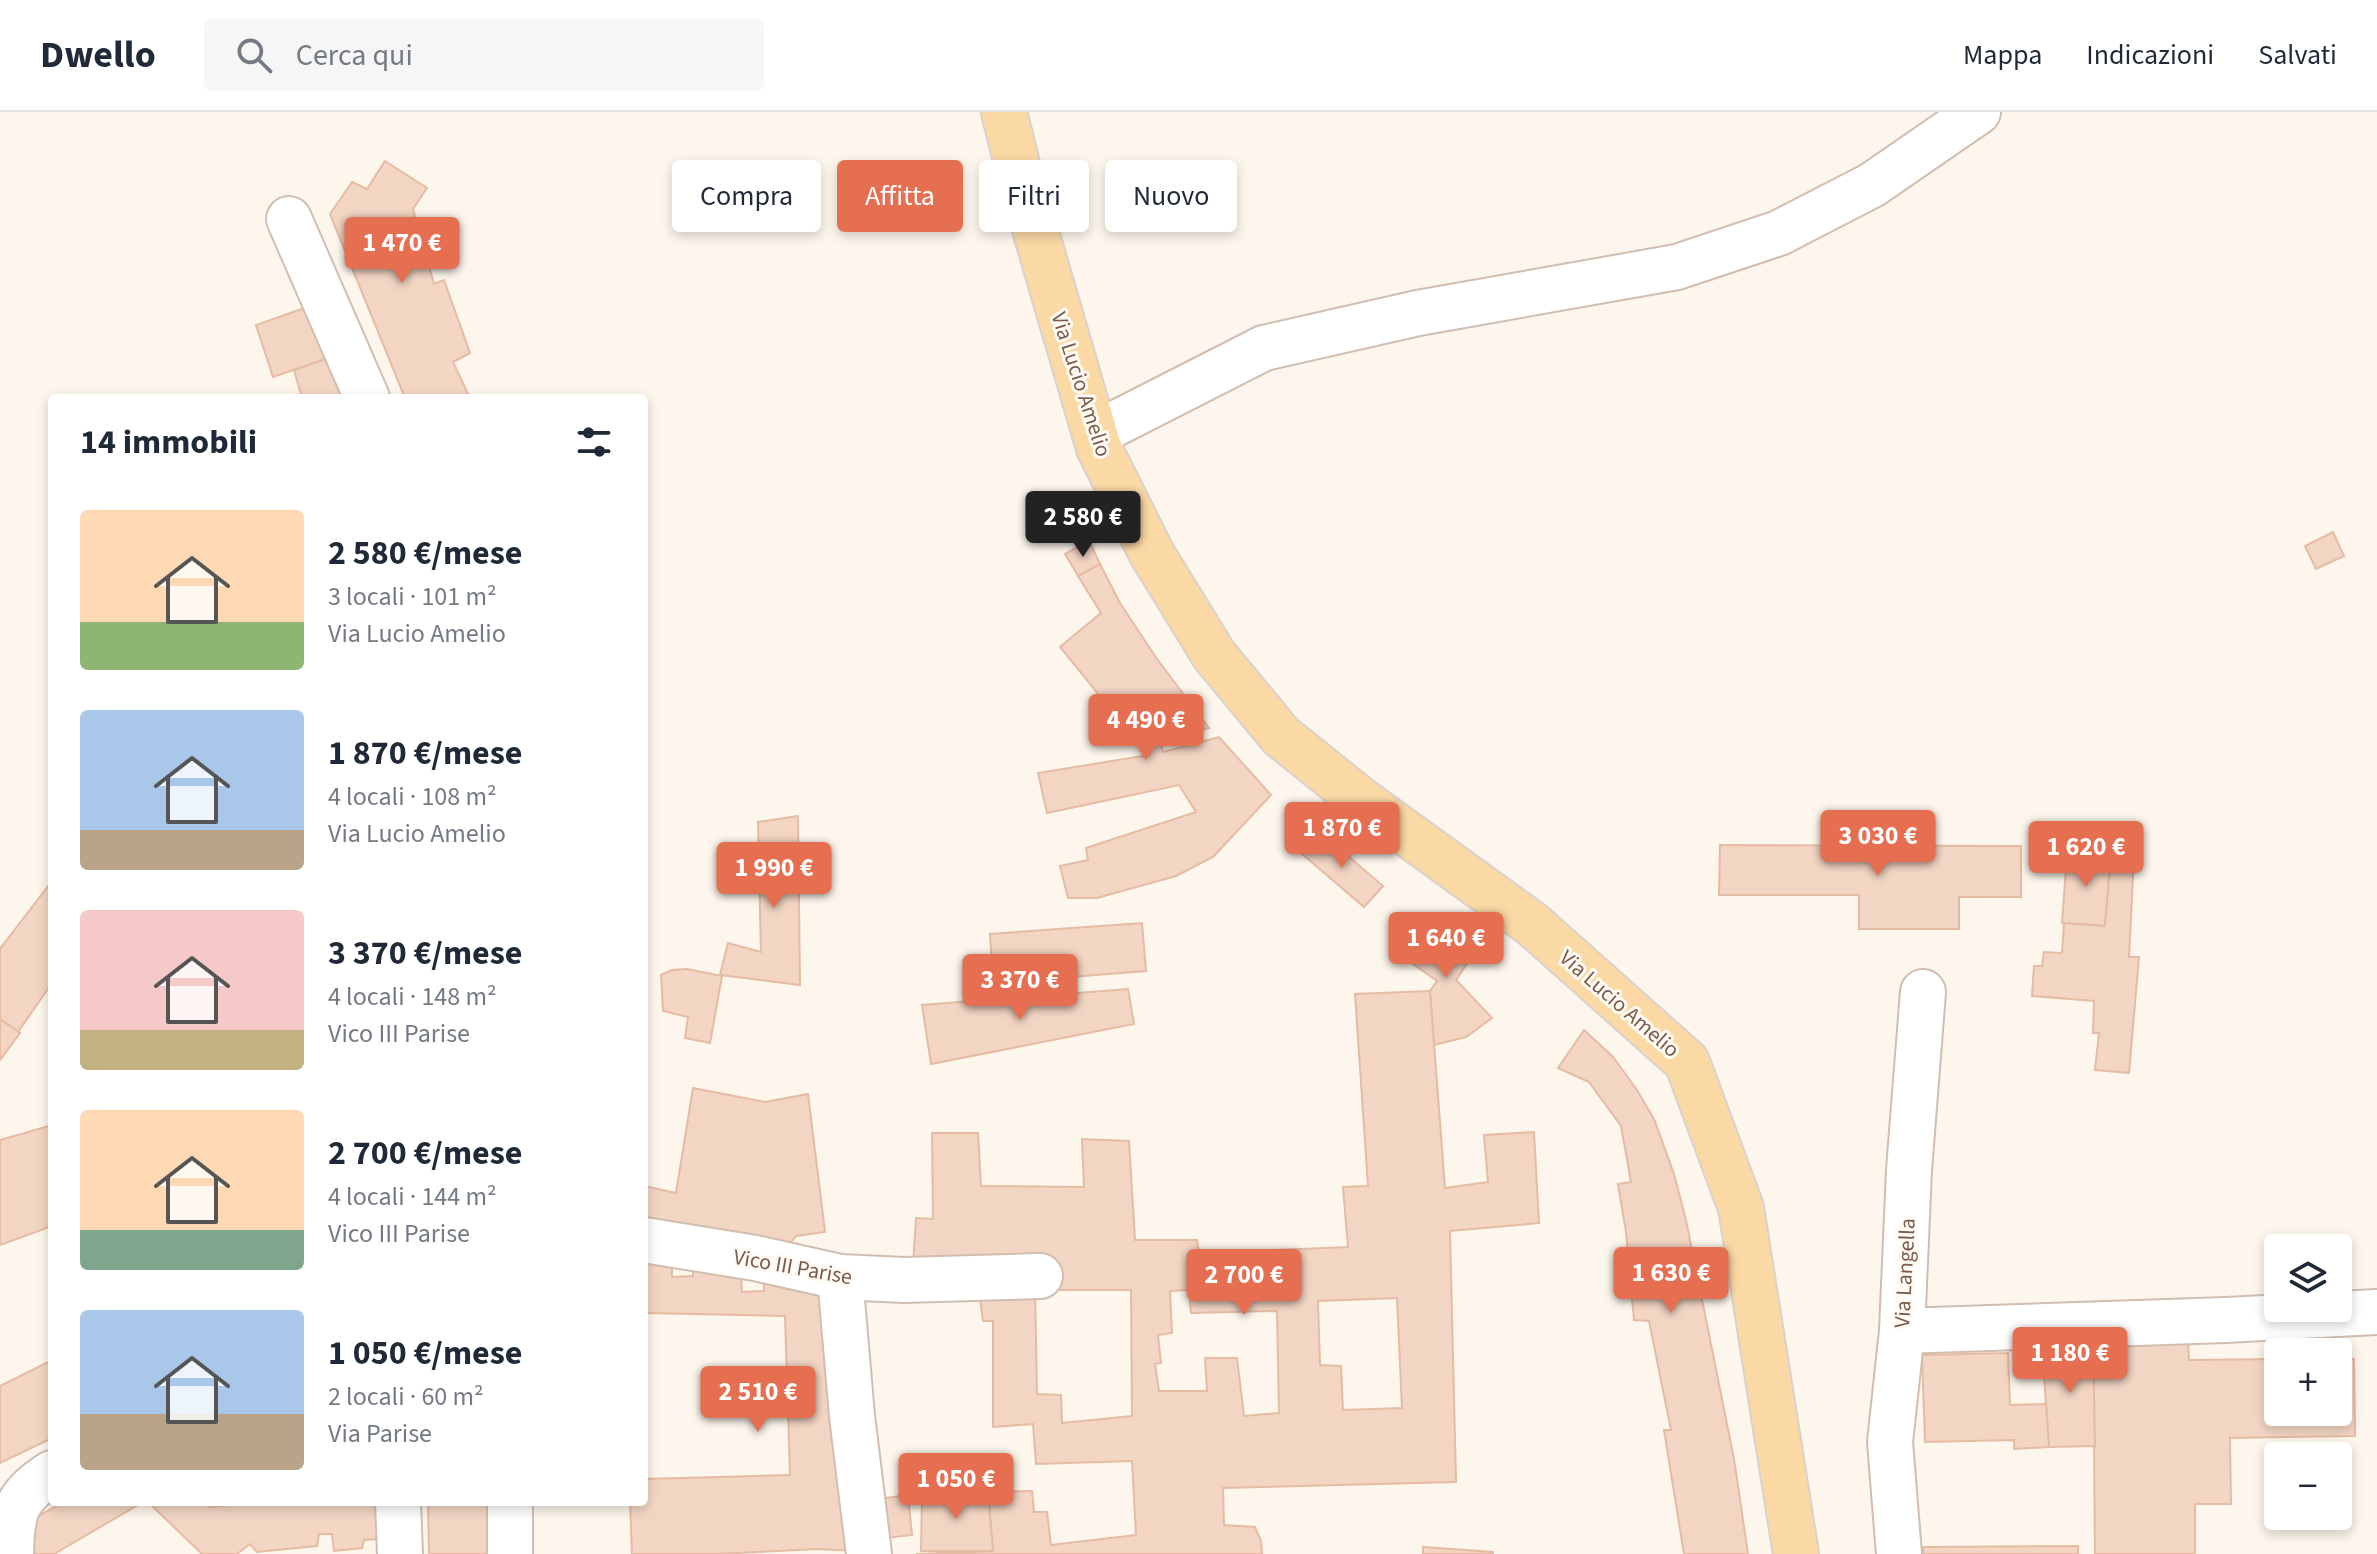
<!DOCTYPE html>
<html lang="it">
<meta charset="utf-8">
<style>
body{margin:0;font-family:"Source Sans 3",sans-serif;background:#f6f6f7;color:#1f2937;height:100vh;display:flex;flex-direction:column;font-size:30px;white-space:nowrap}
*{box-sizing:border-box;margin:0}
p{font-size:26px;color:#747a83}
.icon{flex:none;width:44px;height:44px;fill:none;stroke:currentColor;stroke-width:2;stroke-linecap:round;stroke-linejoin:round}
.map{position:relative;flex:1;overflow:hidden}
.side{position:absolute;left:48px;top:282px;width:600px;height:1112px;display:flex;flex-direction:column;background:#fff;border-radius:8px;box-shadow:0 4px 12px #0003}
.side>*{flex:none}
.guide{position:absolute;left:672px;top:48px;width:760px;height:72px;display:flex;gap:16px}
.fabs{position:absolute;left:2264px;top:1122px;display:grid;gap:16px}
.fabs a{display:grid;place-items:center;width:88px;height:88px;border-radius:8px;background:#fff;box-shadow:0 4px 12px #0003;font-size:40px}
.price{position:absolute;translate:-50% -68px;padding:0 18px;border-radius:8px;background:#e76f51;color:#fff;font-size:26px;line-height:52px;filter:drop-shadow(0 2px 4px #0008)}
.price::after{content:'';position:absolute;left:50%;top:48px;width:24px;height:18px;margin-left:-12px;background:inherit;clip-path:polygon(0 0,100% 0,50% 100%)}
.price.on{background:#222;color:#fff}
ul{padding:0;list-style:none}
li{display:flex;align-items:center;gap:24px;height:200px;padding:0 32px}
li span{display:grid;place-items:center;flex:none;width:224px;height:160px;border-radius:8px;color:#555}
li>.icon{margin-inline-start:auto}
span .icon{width:96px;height:96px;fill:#fffc;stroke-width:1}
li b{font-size:34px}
h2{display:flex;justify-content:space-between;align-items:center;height:96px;padding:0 32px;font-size:34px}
.pill{padding:0 28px;border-radius:8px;background:#fff;box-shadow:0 4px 12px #0003;font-size:28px;line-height:72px}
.pill.on{background:#e76f51;color:#fff}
header{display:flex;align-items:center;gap:48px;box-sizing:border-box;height:112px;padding:0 40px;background:#fff;border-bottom:2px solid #e0e1e3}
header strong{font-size:38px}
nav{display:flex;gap:44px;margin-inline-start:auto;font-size:28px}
.search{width:560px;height:72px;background:#f6f6f7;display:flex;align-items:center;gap:20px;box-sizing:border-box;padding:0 28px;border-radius:8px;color:#747a83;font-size:30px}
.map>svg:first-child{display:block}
.building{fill:#f3d5c3;stroke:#e6bba3;stroke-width:2;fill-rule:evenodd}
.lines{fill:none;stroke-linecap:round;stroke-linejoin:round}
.minor-casing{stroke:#d1beb0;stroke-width:48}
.major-casing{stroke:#dad1cd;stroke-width:48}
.minor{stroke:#fff;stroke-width:44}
.major{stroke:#fbd9a5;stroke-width:44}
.labels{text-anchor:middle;stroke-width:6;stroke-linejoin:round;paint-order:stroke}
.street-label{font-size:22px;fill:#7a5c4d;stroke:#fffaf3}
</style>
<header>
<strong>Dwello</strong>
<div class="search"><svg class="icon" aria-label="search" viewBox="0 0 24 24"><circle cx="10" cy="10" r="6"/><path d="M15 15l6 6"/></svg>Cerca qui</div>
<nav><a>Mappa</a><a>Indicazioni</a><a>Salvati</a></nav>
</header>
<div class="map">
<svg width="2377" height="1442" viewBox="0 0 2377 1442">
<rect width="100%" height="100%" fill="#fdf6ec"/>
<g class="building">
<polygon points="385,49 427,76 413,97 434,172 444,168 470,241 453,250 470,286 405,286 330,102 352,70 367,77"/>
<polygon points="310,194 326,247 273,265 256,213"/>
<polygon points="331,245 346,286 302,286 294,258"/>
<polygon points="2333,420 2344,444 2316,457 2305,434"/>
<polygon points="1089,429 1100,452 1078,464 1065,442"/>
<polygon points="1100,452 1120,491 1157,547 1209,616 1160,627 1163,640 1219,625 1271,683 1213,745 1176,764 1097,786 1068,786 1060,754 1088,748 1086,736 1196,700 1179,673 1047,701 1038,661 1149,643 1146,630 1139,632 1060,535 1101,501 1078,464"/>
<polygon points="798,704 800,873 720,863 728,831 761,840 758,710"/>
<polygon points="1320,720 1383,774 1364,795 1302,742"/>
<polygon points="1720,733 2021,734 2021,785 1959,785 1959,817 1859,817 1859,783 1719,783"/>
<polygon points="2067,741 2111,744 2105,814 2062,811"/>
<polygon points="2111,744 2134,745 2129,845 2139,845 2129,961 2095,958 2099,921 2093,921 2094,889 2032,884 2034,854 2042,854 2044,840 2062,841 2064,811 2105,814"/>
<polygon points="52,769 52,871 18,920 0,907 0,837"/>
<polygon points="1426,802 1477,837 1456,868 1492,906 1466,925 1434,933 1430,879 1437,869 1399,842"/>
<polygon points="1142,811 1146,859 993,871 990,822"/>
<polygon points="687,857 722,864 710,931 685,926 688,905 663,899 661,863 672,858"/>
<polygon points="1128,877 1134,912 931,952 922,893"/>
<path d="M1430 879 1445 1076 1488 1070 1484 1023 1534 1020 1539 1111 1450 1119 1456 1370 1223 1376 1224 1413 1255 1415 1261 1429 1262 1442H916L993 1439 988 1380 1032 1379 1034 1400H1047L1051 1433 1136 1423 1132 1349 1036 1352 1033 1312 993 1315V1209H983L978 1173 1035 1174 1037 1282 1061 1283 1062 1311 1132 1304 1131 1178H1058L1053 1152H913L916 1106 933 1107 932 1021H978L981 1074 1084 1075 1082 1027 1129 1029 1135 1128H1197L1199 1141 1348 1135 1343 1075 1368 1074 1355 882ZM1189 1178 1191 1201 1277 1199 1279 1301 1244 1304 1237 1246H1205L1207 1279H1159L1155 1252 1161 1251 1158 1223 1172 1221 1170 1179ZM1397 1186 1402 1296 1343 1298 1341 1254 1320 1253 1318 1189Z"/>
<polygon points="0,907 20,921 0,948"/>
<polygon points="1584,918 1613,945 1637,978 1654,1007 1674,1062 1686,1108 1734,1347 1748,1442 1684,1442 1664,1318 1671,1318 1649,1209 1634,1208 1626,1120 1618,1072 1631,1070 1621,1014 1589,970 1558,956"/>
<polygon points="693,976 765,990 808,982 825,1120 796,1124 780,1144 644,1122 644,1074 676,1081"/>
<polygon points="49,1014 52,1024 52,1114 0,1133 0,1028"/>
<polygon points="644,1144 672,1148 672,1165 693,1164 693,1152 741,1162 742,1180 764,1179 764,1165 829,1174 856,1439 818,1437 717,1442 632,1442 630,1390 644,1390 644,1367 790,1363 785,1204 644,1201"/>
<polygon points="2093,1226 2188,1231 2189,1248 2278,1247 2278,1300 2338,1300 2338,1247 2354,1247 2355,1324 2230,1326 2231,1392 2195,1392 2195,1442 2095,1442"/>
<polygon points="2093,1233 2095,1334 2049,1335 2042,1235"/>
<polygon points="2008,1241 2010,1293 2046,1292 2049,1335 2014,1337 2014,1328 1925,1330 1922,1243"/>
<polygon points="52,1248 52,1326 0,1351 0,1274"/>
<polygon points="962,1376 962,1383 988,1380 993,1439 921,1439 922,1379"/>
<polygon points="908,1383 912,1423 879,1427 876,1387"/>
<polygon points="64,1390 143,1390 54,1442 22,1442 38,1404"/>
<polygon points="148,1390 204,1390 210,1395 257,1390 378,1390 382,1427 364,1428 362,1436 334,1439 332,1422 319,1422 317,1434 257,1440 250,1432 237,1442 202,1442"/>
<polygon points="428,1390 494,1390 495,1442 429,1442"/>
<polygon points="2078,1434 2078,1442 1923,1442 1923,1435"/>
<polygon points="1423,1435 1493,1440 1493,1442 1423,1442"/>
</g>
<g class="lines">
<defs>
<g id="minor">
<polyline points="289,107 367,286"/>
<polyline points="1095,322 1264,236 1418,201 1677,155 1779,121 1872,73 1978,0"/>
<polyline points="644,1128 755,1146 840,1165 904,1168 1040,1164"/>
<polyline points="840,1165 852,1304 869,1442"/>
<polyline points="1902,1219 2226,1208 2377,1200"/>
<polyline points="398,1390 400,1442"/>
<path d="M11 1442C12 1399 15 1385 52 1361"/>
<polyline points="510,1442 510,1390"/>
<polyline points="1899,1442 1890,1330 1902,1219 1909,1058 1923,880"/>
</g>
<polyline id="major" points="1004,0 1023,76 1099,336 1152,442 1214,543 1281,624 1362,689 1532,812 1687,950 1741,1096 1796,1442"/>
</defs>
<use href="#minor" class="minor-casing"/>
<use href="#major" class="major-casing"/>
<use href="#minor" class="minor"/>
<use href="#major" class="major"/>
</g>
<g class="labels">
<g class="street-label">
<text transform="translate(1082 272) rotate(72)" y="8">Via Lucio Amelio</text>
<text transform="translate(1620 891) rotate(41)" y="8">Via Lucio Amelio</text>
<text transform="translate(793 1154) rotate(10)" y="8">Vico III Parise</text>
<text transform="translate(1904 1161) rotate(-87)" y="8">Via Langella</text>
</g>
</g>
</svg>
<div class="fabs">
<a><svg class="icon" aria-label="layers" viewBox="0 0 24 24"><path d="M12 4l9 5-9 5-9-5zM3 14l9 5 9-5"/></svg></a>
<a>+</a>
<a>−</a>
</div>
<b class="price" style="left:402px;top:173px">1 470 €</b>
<b class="price on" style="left:1083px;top:447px">2 580 €</b>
<b class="price" style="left:1146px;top:650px">4 490 €</b>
<b class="price" style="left:1342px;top:758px">1 870 €</b>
<b class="price" style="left:1878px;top:766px">3 030 €</b>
<b class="price" style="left:2086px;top:777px">1 620 €</b>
<b class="price" style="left:774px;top:798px">1 990 €</b>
<b class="price" style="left:1446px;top:868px">1 640 €</b>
<b class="price" style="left:1020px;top:910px">3 370 €</b>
<b class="price" style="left:1671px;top:1203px">1 630 €</b>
<b class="price" style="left:1244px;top:1205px">2 700 €</b>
<b class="price" style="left:2070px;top:1283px">1 180 €</b>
<b class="price" style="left:758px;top:1322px">2 510 €</b>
<b class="price" style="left:956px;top:1409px">1 050 €</b>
<div class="guide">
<a class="pill">Compra</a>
<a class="pill on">Affitta</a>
<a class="pill">Filtri</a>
<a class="pill">Nuovo</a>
</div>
<section class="side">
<h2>14 immobili<svg class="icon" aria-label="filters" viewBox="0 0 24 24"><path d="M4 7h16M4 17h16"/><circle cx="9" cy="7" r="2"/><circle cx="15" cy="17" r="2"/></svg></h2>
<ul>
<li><span style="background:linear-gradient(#ffd9b3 70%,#8fb573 0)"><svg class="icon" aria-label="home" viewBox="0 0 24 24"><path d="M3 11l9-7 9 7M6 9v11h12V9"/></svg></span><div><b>2 580 €/mese</b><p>3 locali · 101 m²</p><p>Via Lucio Amelio</p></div></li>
<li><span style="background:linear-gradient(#a9c7e8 75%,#b9a48a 0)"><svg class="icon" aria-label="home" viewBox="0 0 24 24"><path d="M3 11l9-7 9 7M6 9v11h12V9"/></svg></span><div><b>1 870 €/mese</b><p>4 locali · 108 m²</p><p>Via Lucio Amelio</p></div></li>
<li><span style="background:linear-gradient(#f6c9c9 75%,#c2b280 0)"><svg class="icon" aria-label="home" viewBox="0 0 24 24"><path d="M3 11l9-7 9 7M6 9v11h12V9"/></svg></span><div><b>3 370 €/mese</b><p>4 locali · 148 m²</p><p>Vico III Parise</p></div></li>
<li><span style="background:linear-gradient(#ffd9b3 75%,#7fa58c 0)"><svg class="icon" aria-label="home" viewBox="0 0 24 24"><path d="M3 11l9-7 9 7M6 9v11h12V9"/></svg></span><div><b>2 700 €/mese</b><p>4 locali · 144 m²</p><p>Vico III Parise</p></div></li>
<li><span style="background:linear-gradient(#a9c7e8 65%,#b9a48a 0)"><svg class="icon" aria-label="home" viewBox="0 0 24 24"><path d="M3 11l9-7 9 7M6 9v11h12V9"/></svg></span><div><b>1 050 €/mese</b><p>2 locali · 60 m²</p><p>Via Parise</p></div></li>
</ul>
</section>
</div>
